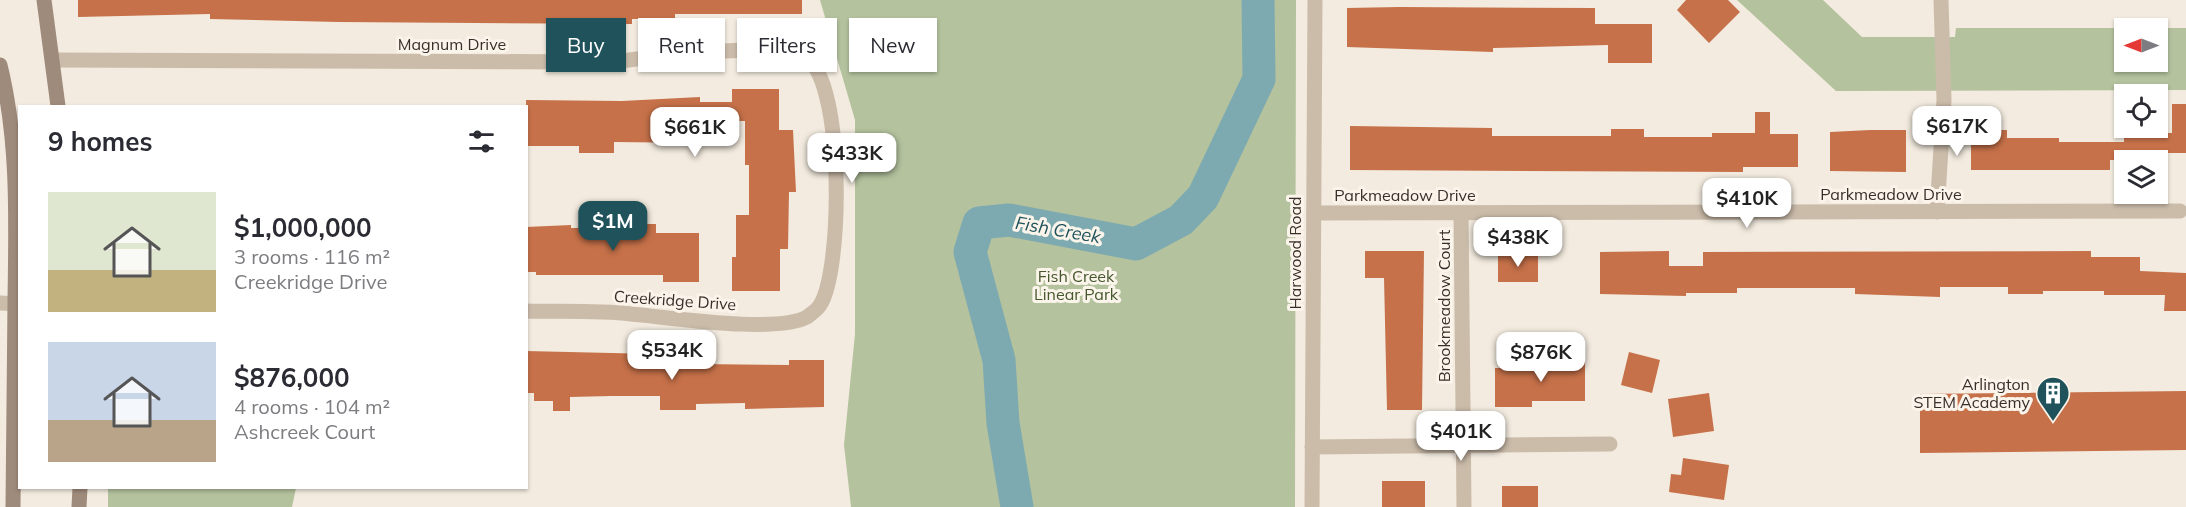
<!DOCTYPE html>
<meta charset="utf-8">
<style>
body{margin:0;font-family:Mulish,sans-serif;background:#f2f2f3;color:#2b2b33;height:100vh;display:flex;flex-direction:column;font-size:22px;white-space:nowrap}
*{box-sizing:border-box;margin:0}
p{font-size:20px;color:#7c7c81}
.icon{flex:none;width:33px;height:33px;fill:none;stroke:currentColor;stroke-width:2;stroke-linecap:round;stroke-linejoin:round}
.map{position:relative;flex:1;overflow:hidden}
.side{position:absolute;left:18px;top:105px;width:510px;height:384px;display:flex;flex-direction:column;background:#fff;border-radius:0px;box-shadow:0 2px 4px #0004}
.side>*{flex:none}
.banner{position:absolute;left:546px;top:18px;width:570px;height:54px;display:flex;gap:12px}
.needle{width:39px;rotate:270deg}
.controls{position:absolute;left:2114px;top:18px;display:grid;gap:12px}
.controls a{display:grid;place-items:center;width:54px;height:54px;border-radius:0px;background:#fff;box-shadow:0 2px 4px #0004;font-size:30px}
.price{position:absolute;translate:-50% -51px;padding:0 14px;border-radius:12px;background:#fff;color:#222;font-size:20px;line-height:39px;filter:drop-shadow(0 2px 3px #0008)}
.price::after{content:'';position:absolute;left:50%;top:36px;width:18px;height:14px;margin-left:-9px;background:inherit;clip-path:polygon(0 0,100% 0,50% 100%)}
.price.on{background:#1f525b;color:#fff}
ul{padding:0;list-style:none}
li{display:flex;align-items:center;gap:18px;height:150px;padding:0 30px}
li span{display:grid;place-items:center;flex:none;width:168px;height:120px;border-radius:0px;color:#555}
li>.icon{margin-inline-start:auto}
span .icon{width:72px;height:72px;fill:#fffc;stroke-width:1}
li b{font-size:26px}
h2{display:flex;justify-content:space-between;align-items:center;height:72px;padding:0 30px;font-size:26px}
.pill{padding:0 21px;border-radius:0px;background:#fff;box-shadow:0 2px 4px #0004;font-size:21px;line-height:54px}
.pill.on{background:#1f525b;color:#fff}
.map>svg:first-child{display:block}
.green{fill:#b4c29e;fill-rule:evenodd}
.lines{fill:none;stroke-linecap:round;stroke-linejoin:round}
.river{stroke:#7daab0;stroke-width:33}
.building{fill:#c67149}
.street{stroke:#cbbcaa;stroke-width:15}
.secondary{stroke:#9f8b7b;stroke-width:15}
.labels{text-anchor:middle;stroke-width:6;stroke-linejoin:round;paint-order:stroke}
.street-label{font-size:16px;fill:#392f2a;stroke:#faf4eb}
.park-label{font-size:16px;fill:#45572d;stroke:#faf4eb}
.poi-label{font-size:16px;fill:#392f2a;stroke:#faf4eb;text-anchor:end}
.water-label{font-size:18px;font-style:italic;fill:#1f525b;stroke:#faf4eb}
</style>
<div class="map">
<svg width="2186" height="507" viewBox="0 0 2186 507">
<rect width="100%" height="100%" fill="#f3ebdf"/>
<g class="green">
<polygon points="820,0 1296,0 1295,507 851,507 844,445 855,334 855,120"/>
<path d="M1737 0H1823L1862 37H1955L1956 28H2186V90L1836 91ZM2124 28H2157V62H2124Z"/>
<polygon points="108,488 296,488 292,507 108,507"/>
</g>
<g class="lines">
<polyline class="river" points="1017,507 1003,423 999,360 970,252 979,223 1009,220 1136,244 1181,220 1203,197 1259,79 1258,0"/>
</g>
<g class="building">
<polygon points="78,0 802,0 802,14 675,14 675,19 632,19 632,24 338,22 210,19 210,14 78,17"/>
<polygon points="1686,0 1728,0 1740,12 1709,43 1677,10"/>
<polygon points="1399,7 1595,8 1595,24 1652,24 1652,63 1608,63 1608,45 1493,48 1493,52 1347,47 1347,8"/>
<polygon points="732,89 779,89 779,130 793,130 796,192 789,192 788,249 780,249 780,291 732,291 732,257 736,257 736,215 749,215 749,165 745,165 745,121 700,121 700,143 614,142 614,153 579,153 579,146 526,146 526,100 622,101 700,97 700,102 732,102"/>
<polygon points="2172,104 2186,104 2186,153 2158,153 2158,160 2110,160 2110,170 1971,170 1971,130 2007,130 2007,138 2059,138 2059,142 2124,142 2124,133 2172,133"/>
<polygon points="1755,112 1770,112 1770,134 1798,134 1798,167 1743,167 1743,172 1350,170 1350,126 1492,128 1492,136 1611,136 1611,129 1644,129 1644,137 1712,137 1712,133 1755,133"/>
<polygon points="1870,130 1906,130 1906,172 1830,171 1830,132"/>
<polygon points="620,224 656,224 656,233 699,233 699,282 663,282 663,275 536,275 536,272 526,272 526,227 571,225 571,228 620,228"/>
<polygon points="1365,251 1424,251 1422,410 1387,410 1384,278 1365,278"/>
<polygon points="1669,251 1669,266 1703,266 1703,252 2091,251 2091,257 2140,257 2140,271 2186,273 2186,311 2164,311 2165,295 2104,295 2104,291 2043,291 2043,294 2008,294 2008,287 1940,287 1940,297 1855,294 1855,288 1737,288 1737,293 1686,293 1686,296 1600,294 1600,252"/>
<rect x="1498" y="254" width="40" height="28"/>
<polygon points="526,351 654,354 654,363 696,364 789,365 789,360 824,360 824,407 745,409 745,403 696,404 696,410 660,410 660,396 611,396 570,397 570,411 553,411 553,401 534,401 534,393 526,393"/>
<polygon points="1629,352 1660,360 1652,393 1621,385"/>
<polygon points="1546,357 1585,357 1585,401 1532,401 1532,407 1495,407 1495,368 1546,368"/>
<polygon points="2186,391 2186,450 1920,453 1920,394"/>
<polygon points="1709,393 1714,431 1673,437 1668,399"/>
<polygon points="1683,458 1729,465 1724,500 1669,492 1671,474 1681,475"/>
<rect x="1382" y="481" width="43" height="26"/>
<rect x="1502" y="486" width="36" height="21"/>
</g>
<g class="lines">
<g class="street">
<path d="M53 60 613 62C652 57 776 40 807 59 844 82 843 270 820 305 818 309 811 314 807 317 776 334 668 317 631 314 597 310 561 312 526 311"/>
<polyline points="1937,212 1944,100 1941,0"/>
<polyline points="1314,213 2180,211"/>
<polyline points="1461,213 1464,507"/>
<polyline points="0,303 20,304"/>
<polyline points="1312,447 1610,444"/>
<polyline points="1312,507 1315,0"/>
</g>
<g class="secondary">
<polyline points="44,0 58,106"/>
<path d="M0 65C19 142 16 223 15 301 14 370 14 438 13 507"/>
<polyline points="79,507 80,488"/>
</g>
</g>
<defs>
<symbol id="building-pin" viewBox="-11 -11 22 30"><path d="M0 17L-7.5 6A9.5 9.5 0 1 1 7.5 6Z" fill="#1f525b" stroke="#faf4eb"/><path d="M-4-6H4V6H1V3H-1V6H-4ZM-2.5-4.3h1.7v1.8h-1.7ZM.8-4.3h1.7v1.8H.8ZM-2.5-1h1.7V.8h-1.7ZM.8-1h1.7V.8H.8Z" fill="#fff"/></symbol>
</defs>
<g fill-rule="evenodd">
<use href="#building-pin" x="2034" y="374" width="38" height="52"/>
</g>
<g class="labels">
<g class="street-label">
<text x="452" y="50">Magnum Drive</text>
<text x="1891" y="200">Parkmeadow Drive</text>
<text x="1405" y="201">Parkmeadow Drive</text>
<text transform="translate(1295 253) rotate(-90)" y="6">Harwood Road</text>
<text transform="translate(675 300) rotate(4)" y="6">Creekridge Drive</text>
<text transform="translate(1444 306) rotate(-90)" y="6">Brookmeadow Court</text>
</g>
<g class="park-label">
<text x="1076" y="282">Fish Creek<tspan x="1076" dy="18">Linear Park</tspan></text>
</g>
<g class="poi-label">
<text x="2030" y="390">Arlington<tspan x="2030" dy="18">STEM Academy</tspan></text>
</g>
<g class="water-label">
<text transform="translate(1058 230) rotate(10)" y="6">Fish Creek</text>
</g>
</g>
</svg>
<div class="controls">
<a><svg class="needle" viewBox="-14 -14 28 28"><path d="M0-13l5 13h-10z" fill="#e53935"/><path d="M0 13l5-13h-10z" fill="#7c7c81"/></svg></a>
<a><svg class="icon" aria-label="locate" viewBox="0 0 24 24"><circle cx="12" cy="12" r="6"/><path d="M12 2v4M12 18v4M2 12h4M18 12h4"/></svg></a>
<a><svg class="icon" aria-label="layers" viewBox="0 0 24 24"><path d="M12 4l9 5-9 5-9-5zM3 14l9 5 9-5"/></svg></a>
</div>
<b class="price" style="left:1957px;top:157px">$617K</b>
<b class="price" style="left:695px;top:158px">$661K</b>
<b class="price" style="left:852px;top:184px">$433K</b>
<b class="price" style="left:1747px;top:229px">$410K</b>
<b class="price on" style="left:613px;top:252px">$1M</b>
<b class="price" style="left:1518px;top:268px">$438K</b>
<b class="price" style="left:672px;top:381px">$534K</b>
<b class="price" style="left:1541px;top:383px">$876K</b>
<b class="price" style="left:1461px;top:462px">$401K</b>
<div class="banner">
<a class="pill on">Buy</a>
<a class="pill">Rent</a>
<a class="pill">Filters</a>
<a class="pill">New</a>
</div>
<section class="side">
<h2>9 homes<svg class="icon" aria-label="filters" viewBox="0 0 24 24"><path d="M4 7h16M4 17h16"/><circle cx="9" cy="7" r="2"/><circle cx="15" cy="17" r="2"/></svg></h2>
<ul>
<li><span style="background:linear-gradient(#dfe7d0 65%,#c2b280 0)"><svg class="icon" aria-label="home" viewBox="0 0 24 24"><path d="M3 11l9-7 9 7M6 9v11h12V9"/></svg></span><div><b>$1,000,000</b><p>3 rooms · 116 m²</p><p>Creekridge Drive</p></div></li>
<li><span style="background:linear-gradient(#c9d6e8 65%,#b9a48a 0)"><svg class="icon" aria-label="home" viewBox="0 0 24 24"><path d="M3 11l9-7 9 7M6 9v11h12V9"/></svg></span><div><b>$876,000</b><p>4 rooms · 104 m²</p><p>Ashcreek Court</p></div></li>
</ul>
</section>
</div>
